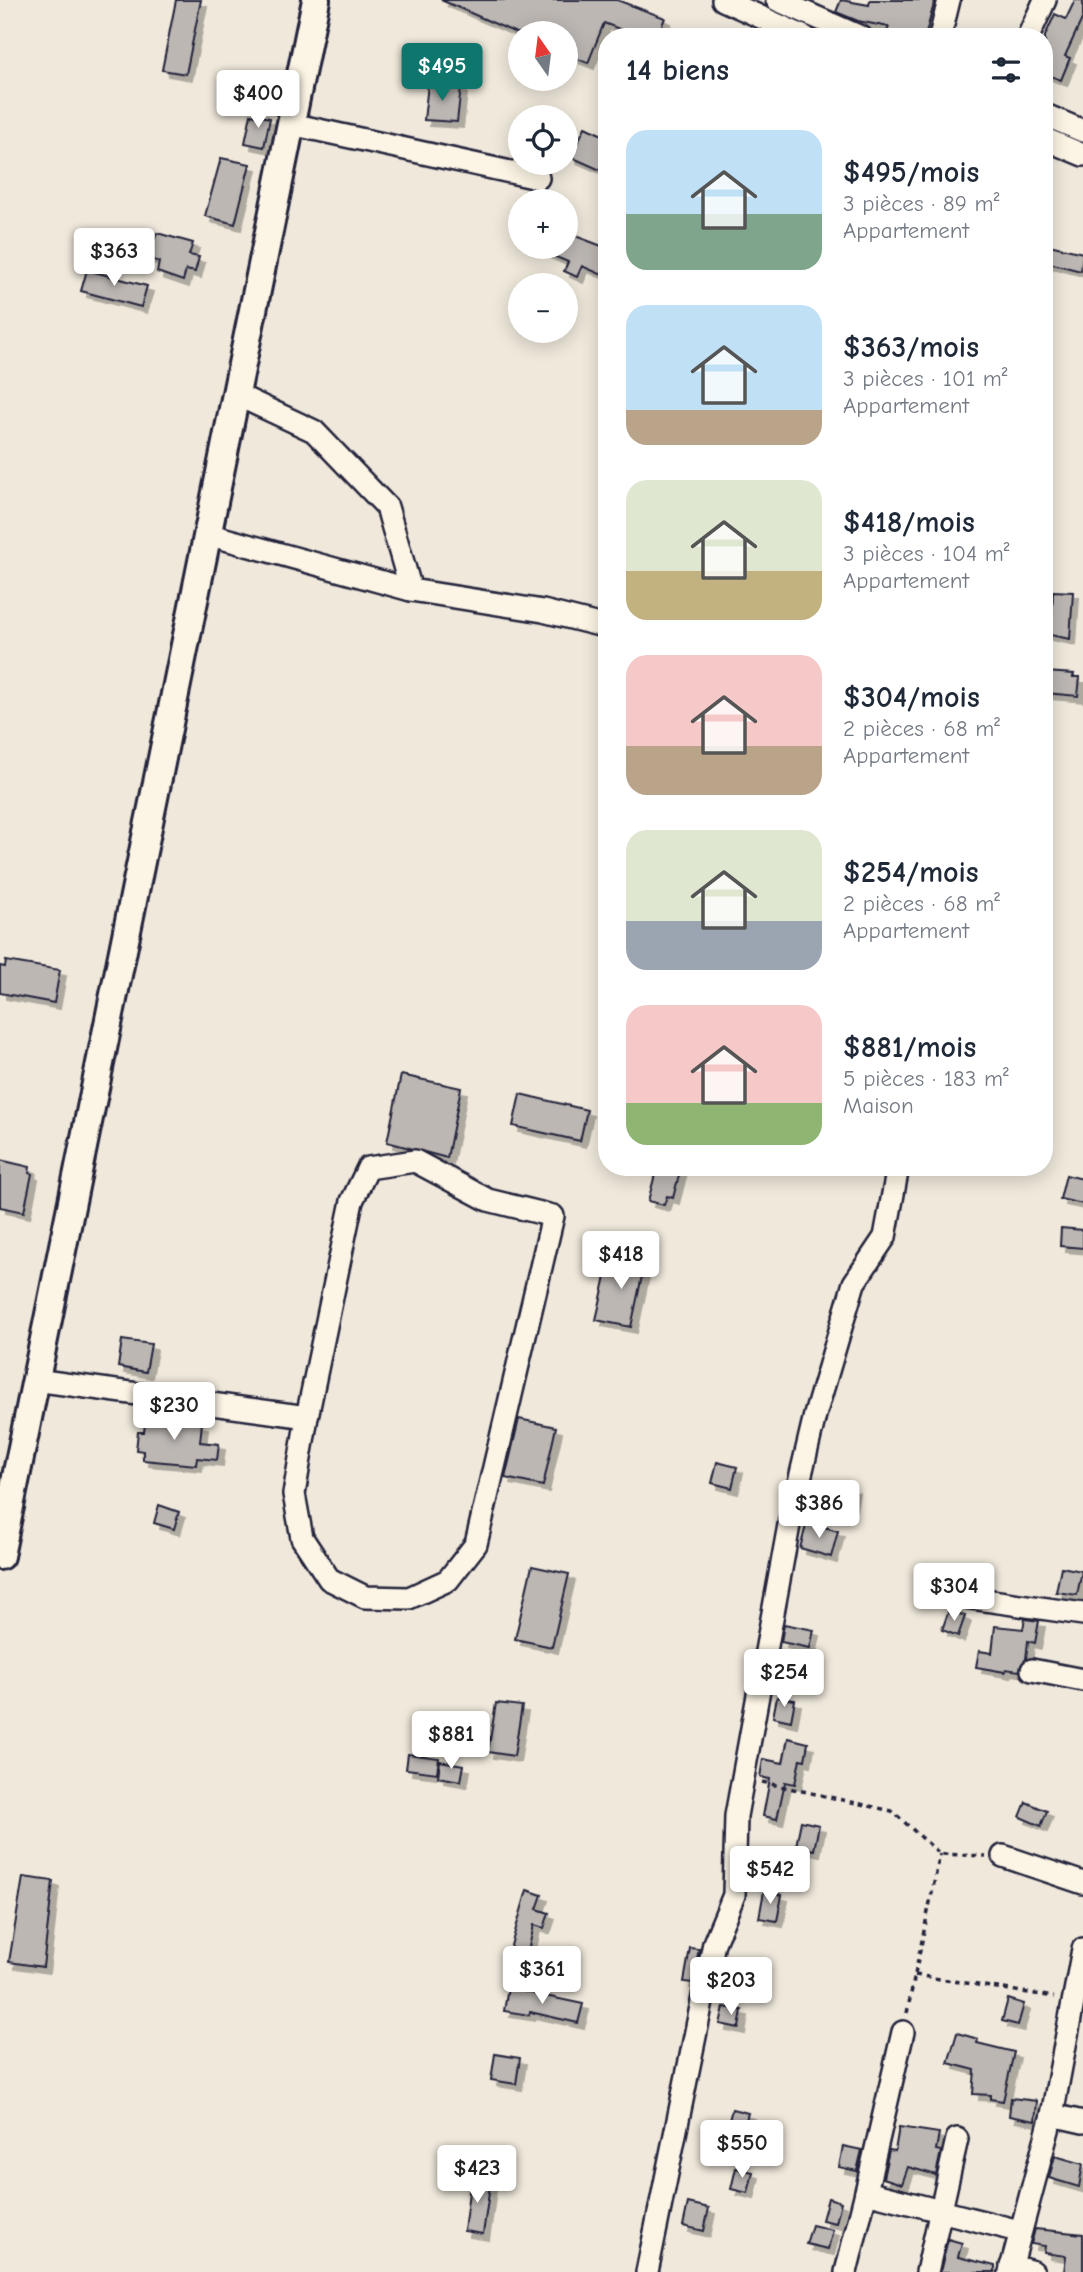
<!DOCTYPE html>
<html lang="fr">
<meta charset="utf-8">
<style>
body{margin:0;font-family:"Comic Neue",sans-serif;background:#f6f6f7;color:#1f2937;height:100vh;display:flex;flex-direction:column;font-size:26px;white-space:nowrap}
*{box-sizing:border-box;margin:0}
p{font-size:23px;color:#747a83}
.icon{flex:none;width:38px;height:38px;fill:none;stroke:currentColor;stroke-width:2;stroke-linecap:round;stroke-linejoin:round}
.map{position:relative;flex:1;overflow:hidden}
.panel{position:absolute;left:598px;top:28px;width:455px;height:1148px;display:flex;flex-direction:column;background:#fff;border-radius:28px;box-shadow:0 4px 18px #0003}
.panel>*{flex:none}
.needle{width:46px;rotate:346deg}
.buttons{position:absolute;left:508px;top:21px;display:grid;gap:14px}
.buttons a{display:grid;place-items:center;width:70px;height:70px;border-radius:50%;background:#fff;box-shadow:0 4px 18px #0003;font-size:35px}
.price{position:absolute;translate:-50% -60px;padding:0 16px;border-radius:7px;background:#fff;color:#222;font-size:23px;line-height:46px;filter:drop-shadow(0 2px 4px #0008)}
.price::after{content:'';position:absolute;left:50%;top:42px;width:21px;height:16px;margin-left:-10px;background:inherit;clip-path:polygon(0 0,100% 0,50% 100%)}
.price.selected{background:#0f766e;color:#fff}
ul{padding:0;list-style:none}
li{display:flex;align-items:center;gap:21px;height:175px;padding:0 28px}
li span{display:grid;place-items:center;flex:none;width:196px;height:140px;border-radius:21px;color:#555}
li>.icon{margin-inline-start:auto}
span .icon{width:84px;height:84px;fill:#fffc;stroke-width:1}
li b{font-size:30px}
h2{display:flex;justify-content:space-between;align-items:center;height:84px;padding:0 28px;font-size:30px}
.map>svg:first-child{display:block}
.building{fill:#bcb7b3;stroke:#22223b;stroke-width:2;filter:url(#shadow)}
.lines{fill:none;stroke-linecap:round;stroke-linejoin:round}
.minor-casing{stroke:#22223b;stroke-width:26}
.major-casing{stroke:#22223b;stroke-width:32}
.path{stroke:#22223b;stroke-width:3.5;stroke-dasharray:5 5;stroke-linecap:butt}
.minor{stroke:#fcf5e5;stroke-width:21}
.major{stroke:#fcf5e5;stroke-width:26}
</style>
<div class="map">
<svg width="1083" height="2272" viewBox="0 0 1083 2272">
<defs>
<filter id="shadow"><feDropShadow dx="6" dy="6" stdDeviation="0" flood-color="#0004"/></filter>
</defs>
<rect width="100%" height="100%" fill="#efe8db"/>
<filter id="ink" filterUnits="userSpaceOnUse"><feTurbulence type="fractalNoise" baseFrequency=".0143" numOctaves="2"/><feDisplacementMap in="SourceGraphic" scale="14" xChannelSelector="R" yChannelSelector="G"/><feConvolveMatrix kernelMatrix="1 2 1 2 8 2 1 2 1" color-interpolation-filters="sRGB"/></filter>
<g filter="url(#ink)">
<g class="building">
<polygon points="176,0 201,0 186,74 162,70"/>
<polygon points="441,0 617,0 665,18 657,37 640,37 604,23 588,63 565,54 565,33 516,33"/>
<polygon points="841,0 869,5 870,0 935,0 925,37 884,37 889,27 858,21 836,12"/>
<polygon points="1075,0 1083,0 1083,17 1065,56 1070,58 1061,80 1045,74 1045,36 1055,14 1066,19"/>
<polygon points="428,84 461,87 457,122 424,120"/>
<polygon points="251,114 270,118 264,147 245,143"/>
<polygon points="585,127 607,137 607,173 571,157"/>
<polygon points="221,158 250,164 235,224 205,216"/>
<polygon points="565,232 607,248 607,277 582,266 577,277 564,271 568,262 532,247 565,247"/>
<polygon points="157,233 193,243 189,255 199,257 195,272 186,270 183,281 157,272 159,262 147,257"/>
<polygon points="1045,244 1083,253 1081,271 1045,262"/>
<polygon points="87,270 147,286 141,307 81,291"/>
<polygon points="1053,591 1073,592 1070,639 1045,634 1045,619 1052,620"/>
<polygon points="1045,672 1074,674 1073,677 1080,677 1078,696 1045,693"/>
<polygon points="6,961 60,970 54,1003 0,993 0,966 5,967"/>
<polygon points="401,1075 461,1088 447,1158 387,1142"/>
<polygon points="520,1094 587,1110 580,1141 513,1126"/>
<polygon points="0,1160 30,1167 29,1173 32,1174 24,1212 0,1207"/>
<polygon points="657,1167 681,1167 673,1198 667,1196 664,1205 648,1201"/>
<polygon points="1066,1175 1083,1179 1083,1204 1060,1199"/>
<polygon points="1061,1228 1083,1230 1083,1248 1060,1246"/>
<polygon points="611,1254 645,1262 631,1327 596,1320"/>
<polygon points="122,1340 151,1344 146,1372 118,1367"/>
<polygon points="146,1416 202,1423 200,1442 219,1444 217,1460 197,1458 196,1465 143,1460 143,1451 136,1450 138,1432 144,1432"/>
<polygon points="519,1419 556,1427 543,1486 505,1478"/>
<polygon points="717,1462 737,1467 732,1488 712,1483"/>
<polygon points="836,1484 853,1487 850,1504 832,1501"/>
<polygon points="159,1505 179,1512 174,1529 154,1523"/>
<polygon points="807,1522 838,1531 831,1557 800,1548"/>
<polygon points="532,1566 569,1574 552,1647 515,1639"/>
<polygon points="1061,1567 1082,1571 1077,1595 1056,1592"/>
<polygon points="949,1610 965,1616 958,1636 942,1630"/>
<polygon points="1025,1619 1039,1621 1035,1643 1028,1641 1026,1659 1019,1671 1006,1669 1005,1672 976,1667 979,1651 992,1653 995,1626 1023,1629"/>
<polygon points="784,1624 814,1630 810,1648 781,1642"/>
<polygon points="777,1697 795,1700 791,1721 773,1717"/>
<polygon points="496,1703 522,1706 514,1756 488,1752"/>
<polygon points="788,1738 808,1743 805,1760 800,1759 795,1784 785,1782 777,1819 763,1816 770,1779 760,1777 763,1759 783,1763"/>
<polygon points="408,1754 439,1758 437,1773 406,1769"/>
<polygon points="440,1761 464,1765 461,1781 438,1777"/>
<polygon points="1026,1802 1047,1811 1041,1826 1020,1817"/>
<polygon points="801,1821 819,1825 814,1850 796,1846"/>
<polygon points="782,1850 799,1853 796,1869 779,1866"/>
<polygon points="23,1877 53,1881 43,1967 9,1962"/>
<polygon points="527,1890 542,1895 537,1909 549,1913 544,1928 534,1925 526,1960 508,1956"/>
<polygon points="764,1891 782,1895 777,1921 759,1918"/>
<polygon points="690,1948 699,1949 692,1983 684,1982"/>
<polygon points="741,1966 762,1970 758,1987 738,1983"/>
<polygon points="508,1988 583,2004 578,2023 530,2012 529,2015 504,2011"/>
<polygon points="1008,1999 1024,2004 1018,2025 1002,2021"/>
<polygon points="724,2007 742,2010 739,2028 720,2024"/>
<polygon points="957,2033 978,2039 977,2043 1014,2052 1003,2101 990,2099 990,2095 973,2094 975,2070 948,2063"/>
<polygon points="495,2054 520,2058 516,2084 491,2080"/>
<polygon points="1011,2098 1037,2101 1035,2121 1009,2116"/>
<polygon points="732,2109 748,2113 742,2135 726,2132"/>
<polygon points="899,2127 939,2133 936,2150 941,2151 936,2175 908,2167 902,2184 883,2178 889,2150 895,2151"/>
<polygon points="712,2133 730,2138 726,2153 708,2149"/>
<polygon points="843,2146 862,2150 857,2171 839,2167"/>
<polygon points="1055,2156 1083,2164 1079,2187 1049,2178"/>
<polygon points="736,2168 753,2172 748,2193 731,2189"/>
<polygon points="471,2176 491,2179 483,2234 464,2231"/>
<polygon points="828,2198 841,2202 836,2223 822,2220"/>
<polygon points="688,2203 709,2208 704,2231 683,2226"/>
<polygon points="812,2225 833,2230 828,2249 806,2244"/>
<polygon points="1035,2229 1083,2234 1083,2272 1064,2272 1066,2256 1044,2253 1045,2246 1031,2244"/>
<polygon points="948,2239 962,2243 958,2257 995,2266 995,2272 940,2272"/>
</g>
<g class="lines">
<defs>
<g id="minor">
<polyline points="723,0 805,37"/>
<polyline points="777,0 861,37"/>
<polyline points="940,37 949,0"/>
<polyline points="1028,37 1045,0"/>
<polyline points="1045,115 1083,131"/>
<polyline points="291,124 538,178"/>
<polyline points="1045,139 1083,155"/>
<polyline points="235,394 314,431 387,507 411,590 543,611 607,627"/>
<polyline points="207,534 411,590"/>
<polyline points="35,1380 307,1417 352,1201 368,1168 415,1161 488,1200 553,1216 476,1544 448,1580 409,1598 365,1597 329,1579 302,1538 294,1494 307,1417"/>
<polyline points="957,1596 1083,1614"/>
<polyline points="1032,1670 1083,1680"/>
<polyline points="1003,1856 1083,1883"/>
<polyline points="1052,2115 1083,2122"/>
<polyline points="866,2192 903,2032"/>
<polyline points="1011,2266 1033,2272"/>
<polyline points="647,2272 714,1943 734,1895 736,1816 789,1525 815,1415 854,1283 885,1237 898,1167"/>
<polyline points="846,2272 866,2192 1019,2231"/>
<polyline points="927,2272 957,2139"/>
<polyline points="1010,2272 1052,2115 1083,1949"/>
</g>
<polyline id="major" points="0,1556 316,0"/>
</defs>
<use href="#minor" class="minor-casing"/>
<use href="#major" class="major-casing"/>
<g class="path">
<polyline points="762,1782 892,1811 940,1854 986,1856"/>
<polyline points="915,1975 1054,1997"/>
<polyline points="907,2013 940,1854"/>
</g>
<use href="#minor" class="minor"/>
<use href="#major" class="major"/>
</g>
</g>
</svg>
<div class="buttons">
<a><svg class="needle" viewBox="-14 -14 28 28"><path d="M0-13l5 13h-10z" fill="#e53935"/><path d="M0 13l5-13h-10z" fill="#747a83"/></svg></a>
<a><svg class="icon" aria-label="locate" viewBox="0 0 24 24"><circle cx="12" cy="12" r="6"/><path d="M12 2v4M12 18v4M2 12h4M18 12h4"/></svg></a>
<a>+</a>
<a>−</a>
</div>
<b class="price selected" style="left:442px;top:103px">$495</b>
<b class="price" style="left:258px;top:130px">$400</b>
<b class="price" style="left:114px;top:288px">$363</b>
<b class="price" style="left:621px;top:1291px">$418</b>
<b class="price" style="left:174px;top:1442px">$230</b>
<b class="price" style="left:819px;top:1540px">$386</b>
<b class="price" style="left:954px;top:1623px">$304</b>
<b class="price" style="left:784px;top:1709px">$254</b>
<b class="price" style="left:451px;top:1771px">$881</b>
<b class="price" style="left:770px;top:1906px">$542</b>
<b class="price" style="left:542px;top:2006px">$361</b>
<b class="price" style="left:731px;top:2017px">$203</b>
<b class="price" style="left:742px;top:2180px">$550</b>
<b class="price" style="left:477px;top:2205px">$423</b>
<section class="panel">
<h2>14 biens<svg class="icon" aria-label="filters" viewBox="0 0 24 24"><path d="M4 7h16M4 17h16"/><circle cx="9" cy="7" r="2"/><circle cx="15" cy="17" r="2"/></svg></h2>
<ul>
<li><span style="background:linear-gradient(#bfe0f5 60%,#7fa58c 0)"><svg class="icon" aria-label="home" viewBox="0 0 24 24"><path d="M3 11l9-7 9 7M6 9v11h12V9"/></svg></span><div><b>$495/mois</b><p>3 pièces · 89 m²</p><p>Appartement</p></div></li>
<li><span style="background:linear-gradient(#bfe0f5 75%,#b9a48a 0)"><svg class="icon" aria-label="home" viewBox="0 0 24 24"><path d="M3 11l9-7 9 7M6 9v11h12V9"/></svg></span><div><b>$363/mois</b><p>3 pièces · 101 m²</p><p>Appartement</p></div></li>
<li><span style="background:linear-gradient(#dfe7d0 65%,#c2b280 0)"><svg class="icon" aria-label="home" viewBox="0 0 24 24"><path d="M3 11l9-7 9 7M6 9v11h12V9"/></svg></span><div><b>$418/mois</b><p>3 pièces · 104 m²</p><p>Appartement</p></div></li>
<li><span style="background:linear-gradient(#f6c9c9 65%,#b9a48a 0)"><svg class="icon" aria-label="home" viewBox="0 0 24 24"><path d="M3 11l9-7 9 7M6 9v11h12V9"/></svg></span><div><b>$304/mois</b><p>2 pièces · 68 m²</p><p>Appartement</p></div></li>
<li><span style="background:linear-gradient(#dfe7d0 65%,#9aa5b1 0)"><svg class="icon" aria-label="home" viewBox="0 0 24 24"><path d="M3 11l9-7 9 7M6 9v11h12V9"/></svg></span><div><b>$254/mois</b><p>2 pièces · 68 m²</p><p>Appartement</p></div></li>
<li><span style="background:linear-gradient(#f6c9c9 70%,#8fb573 0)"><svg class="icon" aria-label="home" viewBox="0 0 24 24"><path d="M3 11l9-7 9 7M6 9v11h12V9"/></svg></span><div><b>$881/mois</b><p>5 pièces · 183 m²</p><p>Maison</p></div></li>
</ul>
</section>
</div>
